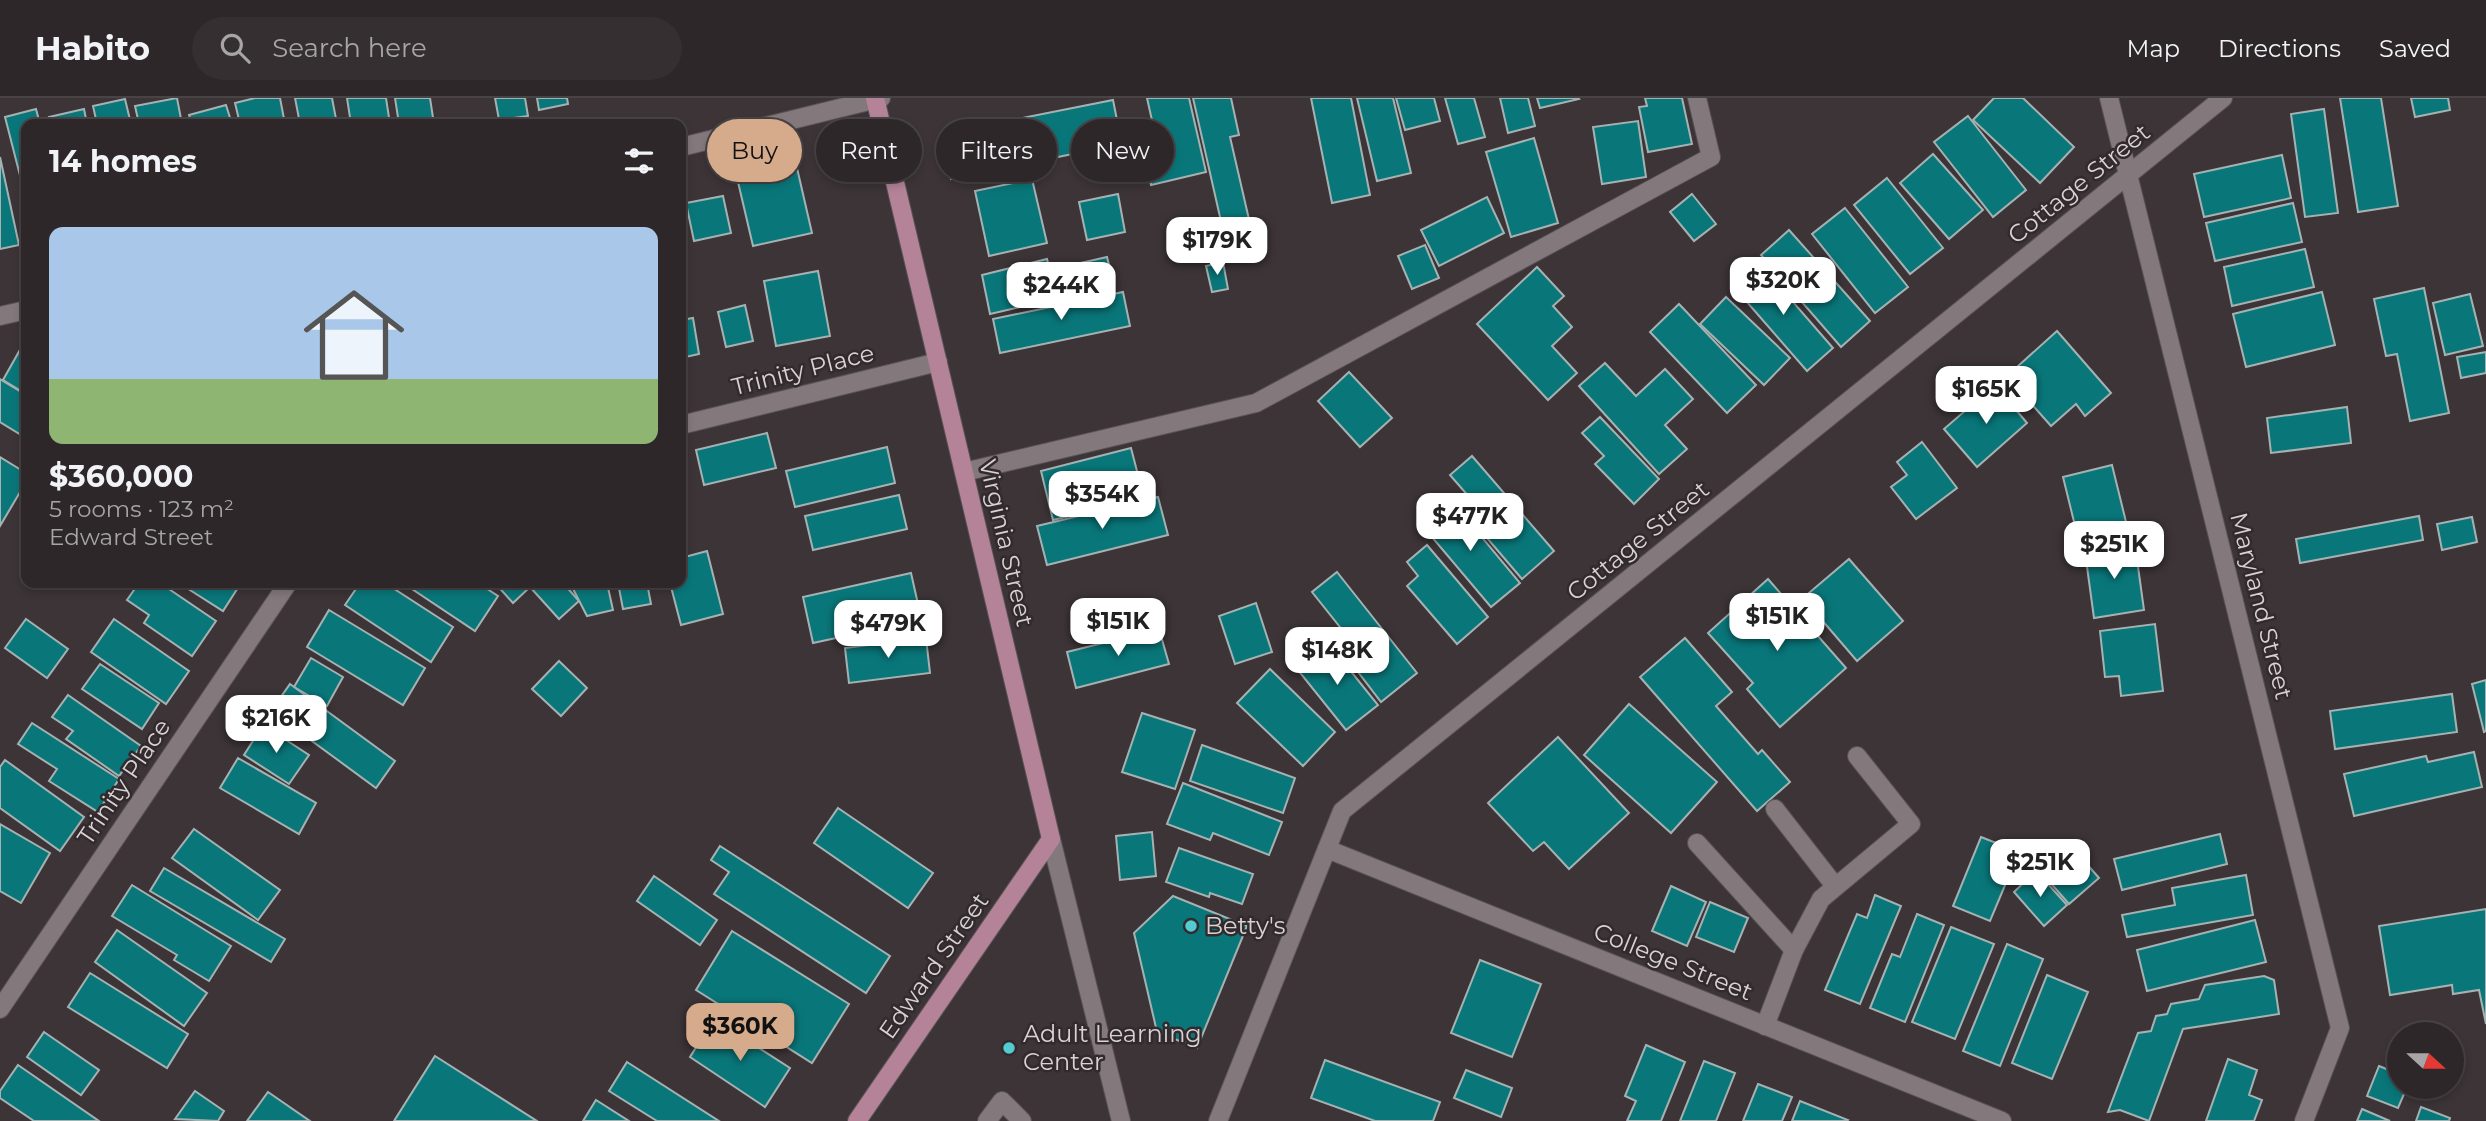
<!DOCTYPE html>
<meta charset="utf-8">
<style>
body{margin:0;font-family:Montserrat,sans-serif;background:#352f31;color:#f1f3f6;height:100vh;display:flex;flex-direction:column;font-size:26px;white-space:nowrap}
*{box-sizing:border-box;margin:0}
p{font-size:23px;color:#a7a5a8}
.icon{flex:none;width:38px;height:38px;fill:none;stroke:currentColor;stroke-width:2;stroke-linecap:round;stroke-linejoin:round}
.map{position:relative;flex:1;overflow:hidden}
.sheet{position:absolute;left:21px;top:21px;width:665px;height:469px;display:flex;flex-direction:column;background:#2d2729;border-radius:14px;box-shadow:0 4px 10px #0003,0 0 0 2px #484446}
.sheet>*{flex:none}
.guide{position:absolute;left:707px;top:21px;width:665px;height:63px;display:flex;gap:14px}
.needle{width:46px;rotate:111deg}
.fabs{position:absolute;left:2387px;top:924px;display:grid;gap:14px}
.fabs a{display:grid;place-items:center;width:77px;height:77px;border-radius:50%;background:#2d2729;box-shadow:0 4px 10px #0003,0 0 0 2px #484446;font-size:35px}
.price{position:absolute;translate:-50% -60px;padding:0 16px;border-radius:14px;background:#fff;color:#222;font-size:23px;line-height:46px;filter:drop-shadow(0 2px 4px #0008)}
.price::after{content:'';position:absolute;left:50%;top:42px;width:21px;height:16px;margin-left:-10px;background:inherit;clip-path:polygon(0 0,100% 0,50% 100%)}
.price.on{background:#d6ab8b;color:#111}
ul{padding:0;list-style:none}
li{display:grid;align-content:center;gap:14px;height:371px;padding:0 28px}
li span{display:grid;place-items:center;height:217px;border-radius:14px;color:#555}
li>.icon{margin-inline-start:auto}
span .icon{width:126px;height:126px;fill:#fffc;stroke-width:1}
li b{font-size:30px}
h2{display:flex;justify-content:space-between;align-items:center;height:84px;padding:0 28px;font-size:30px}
.chip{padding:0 24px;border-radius:32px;background:#2d2729;box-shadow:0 4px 10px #0003,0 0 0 2px #484446;font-size:24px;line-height:63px}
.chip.on{background:#d6ab8b;color:#111}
header{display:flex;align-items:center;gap:42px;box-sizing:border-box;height:98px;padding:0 35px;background:#2d2729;border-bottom:2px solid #484446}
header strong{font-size:33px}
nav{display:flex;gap:38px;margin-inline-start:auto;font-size:24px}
.search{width:490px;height:63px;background:#352f31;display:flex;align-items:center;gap:18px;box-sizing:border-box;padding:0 24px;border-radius:38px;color:#a7a5a8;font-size:26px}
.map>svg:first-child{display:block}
.building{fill:#09777a;stroke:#a6b2b2;stroke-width:2}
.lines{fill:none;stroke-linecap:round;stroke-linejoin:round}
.minor-casing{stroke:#595255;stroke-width:20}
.major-casing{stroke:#595255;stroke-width:20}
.minor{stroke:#83797d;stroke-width:18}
.major{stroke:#b48397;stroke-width:18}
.poi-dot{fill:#52ccd0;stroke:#322a2d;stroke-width:2.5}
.labels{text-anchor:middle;stroke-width:5;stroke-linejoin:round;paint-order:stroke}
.street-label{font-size:24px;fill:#d7d2d4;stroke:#322a2d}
.poi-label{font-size:24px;fill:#d7d2d4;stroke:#322a2d;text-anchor:start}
</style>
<header>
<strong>Habito</strong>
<div class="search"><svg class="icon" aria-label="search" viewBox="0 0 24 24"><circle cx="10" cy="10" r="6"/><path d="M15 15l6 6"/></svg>Search here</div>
<nav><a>Map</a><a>Directions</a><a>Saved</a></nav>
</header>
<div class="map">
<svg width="2486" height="1023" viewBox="0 0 2486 1023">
<rect width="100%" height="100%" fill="#3c3437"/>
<g class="building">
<polygon points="177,0 182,26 139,26 135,8"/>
<polygon points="255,0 280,0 285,26 240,26 235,5"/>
<polygon points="295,0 332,0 337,26 300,26"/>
<polygon points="347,0 386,0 390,26 351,26"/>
<polygon points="395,0 430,0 434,26 399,26"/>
<polygon points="495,0 525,0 528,18 499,22"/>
<polygon points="537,0 567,0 568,6 539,12"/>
<polygon points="1147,0 1189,0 1206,74 1151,87 1145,62 1160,58"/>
<polygon points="1193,0 1231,0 1239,37 1230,39 1257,156 1230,163"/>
<polygon points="1311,0 1351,0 1370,97 1332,105"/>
<polygon points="1357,0 1393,0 1411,75 1377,83"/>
<polygon points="1396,0 1434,0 1440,23 1405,32"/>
<polygon points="1445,0 1474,0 1485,39 1458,46"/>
<polygon points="1500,0 1528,0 1535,28 1508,35"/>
<polygon points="1537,0 1578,0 1579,1 1540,10"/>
<polygon points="1645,0 1682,0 1692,46 1648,54 1639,9 1647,8"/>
<polygon points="1994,0 2023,0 2074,49 2040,85 1973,22"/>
<polygon points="2340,0 2381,0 2398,108 2358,114"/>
<polygon points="2411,0 2448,0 2450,12 2415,19"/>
<polygon points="125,1 131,26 97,26 93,8"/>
<polygon points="1113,2 1119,32 1094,37 1097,51 951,81 942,36"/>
<polygon points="226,7 232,26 192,26 189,17"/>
<polygon points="36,11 40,26 26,26 26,101 5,19"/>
<polygon points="84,11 87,26 51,26 49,19"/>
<polygon points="2324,11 2338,115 2305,119 2291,16"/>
<polygon points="1968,18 2026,92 1993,119 1934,44"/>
<polygon points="1638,23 1646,79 1602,86 1593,29"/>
<polygon points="1534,40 1558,125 1511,139 1486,54"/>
<polygon points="1933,56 1983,112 1949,141 1900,85"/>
<polygon points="2282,57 2291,100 2204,119 2194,76"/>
<polygon points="0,59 19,147 0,151"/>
<polygon points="797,70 812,135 753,148 738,84"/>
<polygon points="1887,80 1943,150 1910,176 1854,107"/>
<polygon points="1032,81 1047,145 989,158 975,93"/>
<polygon points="1118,96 1125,134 1087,142 1079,104"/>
<polygon points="1692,96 1716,126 1694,143 1670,114"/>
<polygon points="723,98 731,135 694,143 686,105"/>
<polygon points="1487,99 1504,135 1439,168 1421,132"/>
<polygon points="2293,105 2302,144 2215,163 2206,125"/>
<polygon points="1845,110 1908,189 1875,215 1812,136"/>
<polygon points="1789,132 1870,223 1841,249 1761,157"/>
<polygon points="1425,147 1439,180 1412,191 1398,158"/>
<polygon points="2305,151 2314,189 2232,208 2224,169"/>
<polygon points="1107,159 1114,187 990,216 982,177 1047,161 1050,172"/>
<polygon points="1223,164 1228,191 1212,194 1206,168"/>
<polygon points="1759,165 1833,250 1807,273 1733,188"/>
<polygon points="1537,169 1564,198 1553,208 1572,229 1552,248 1577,275 1548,302 1477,226"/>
<polygon points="818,173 830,238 776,248 764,183"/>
<polygon points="2424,190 2449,315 2410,323 2397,256 2386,258 2374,201"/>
<polygon points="1123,194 1130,228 1000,255 993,221"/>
<polygon points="2322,194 2335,247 2246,269 2233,216"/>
<polygon points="2470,196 2483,248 2445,257 2433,205"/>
<polygon points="1726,199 1790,260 1764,287 1700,226"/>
<polygon points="1679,206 1756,287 1727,315 1650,234"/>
<polygon points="745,207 753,243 726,249 718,214"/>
<polygon points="693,220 699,256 681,260 681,222"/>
<polygon points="2057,233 2111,295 2085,318 2076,306 2051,328 2007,278"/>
<polygon points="21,250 26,253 26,296 3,282"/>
<polygon points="2486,254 2486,275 2461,280 2457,259"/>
<polygon points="1605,265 1636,298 1665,271 1693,301 1665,327 1687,351 1659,376 1579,288"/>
<polygon points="1349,274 1392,320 1360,349 1318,303"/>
<polygon points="0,281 26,297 26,340 0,324"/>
<polygon points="1995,287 2027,325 1977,369 1944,331"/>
<polygon points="2347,309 2351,345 2271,355 2267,320"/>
<polygon points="1600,319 1659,381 1634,406 1595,366 1604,358 1582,335"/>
<polygon points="767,335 776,370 704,387 696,352"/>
<polygon points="1922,344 1957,390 1916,421 1891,389 1907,377 1897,364"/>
<polygon points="887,349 895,385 795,409 786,373"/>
<polygon points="1131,350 1144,400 1053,422 1041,373"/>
<polygon points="1472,358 1554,453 1522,481 1487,440 1497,431 1450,377"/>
<polygon points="0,359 26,375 26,384 0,428"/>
<polygon points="2112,367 2128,432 2079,444 2063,379"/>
<polygon points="899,397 907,431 813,452 805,418"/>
<polygon points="1158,399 1168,437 1047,467 1037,428"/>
<polygon points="1450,401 1520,485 1491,509 1420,425"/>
<polygon points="2419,418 2423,442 2300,465 2296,441"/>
<polygon points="2472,419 2477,444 2442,452 2437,426"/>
<polygon points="1427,447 1488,519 1457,546 1407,488 1418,478 1407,464"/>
<polygon points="2135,447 2144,512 2094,520 2085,454"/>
<polygon points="707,453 723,516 681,527 670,485 681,485 681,460"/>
<polygon points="1849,461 1903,523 1857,563 1803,500"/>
<polygon points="1337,474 1417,575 1381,604 1345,557 1355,548 1312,494"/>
<polygon points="911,475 920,515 895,520 896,527 813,545 803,499"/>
<polygon points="1768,481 1846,570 1780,629 1747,591 1753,585 1708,535"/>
<polygon points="139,485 160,485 216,523 192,558 144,525 149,517 127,502"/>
<polygon points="179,485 241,485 223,513"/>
<polygon points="360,485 385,485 453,529 431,564 345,507"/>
<polygon points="403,485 478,485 498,498 475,533"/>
<polygon points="495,485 563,485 579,503 559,521 530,489 513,505"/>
<polygon points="570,485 607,485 613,512 587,518"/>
<polygon points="618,485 647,485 651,506 623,511"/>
<polygon points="1256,505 1272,554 1235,566 1219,518"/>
<polygon points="329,512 425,570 403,607 307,549"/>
<polygon points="26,521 68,551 47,580 5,550"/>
<polygon points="114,521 189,573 166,606 91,554"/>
<polygon points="2155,526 2163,593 2121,598 2119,578 2105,579 2100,533"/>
<polygon points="1159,531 1169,566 1076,590 1067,554"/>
<polygon points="926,540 930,575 849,585 845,550"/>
<polygon points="1685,540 1732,594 1716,608 1758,656 1762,652 1790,684 1757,713 1640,579"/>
<polygon points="1329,546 1378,607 1346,632 1297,571"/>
<polygon points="311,560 343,579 327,608 294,589"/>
<polygon points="559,563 587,590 561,618 532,591"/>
<polygon points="100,566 159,605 142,631 82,591"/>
<polygon points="1270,571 1335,634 1303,668 1237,605"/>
<polygon points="2486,582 2486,633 2484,634 2472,586"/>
<polygon points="290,586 395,663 376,690 271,613"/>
<polygon points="2452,596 2457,634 2335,651 2330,613"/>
<polygon points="68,597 141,648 119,678 66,641 73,633 52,619"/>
<polygon points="1629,606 1717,684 1671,735 1584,657"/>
<polygon points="1142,615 1195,632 1175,691 1122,674"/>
<polygon points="32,625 119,681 98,714 49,683 57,671 18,646"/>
<polygon points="263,627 309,657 289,686 244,657"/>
<polygon points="1558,639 1629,715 1569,771 1544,744 1533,753 1488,705"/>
<polygon points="1202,647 1295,680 1283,715 1190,683"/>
<polygon points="2474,654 2482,689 2354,718 2344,676 2426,658 2428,664"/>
<polygon points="238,660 316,705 299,736 220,690"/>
<polygon points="5,662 84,719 60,753 0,710 0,669"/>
<polygon points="1183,685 1282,724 1269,757 1213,735 1210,742 1167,726"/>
<polygon points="838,710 933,775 908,810 814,745"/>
<polygon points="0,726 50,755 21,805 0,793"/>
<polygon points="194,731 280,792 258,822 172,760"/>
<polygon points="1152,734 1156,778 1120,782 1116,738"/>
<polygon points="2220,736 2227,766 2122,792 2114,761"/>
<polygon points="1981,739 2019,754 1990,823 1953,808"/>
<polygon points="720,748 890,858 866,895 714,796 729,774 711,762"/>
<polygon points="2071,748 2099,780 2069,806 2041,774"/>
<polygon points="1179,750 1253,776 1242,806 1210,795 1209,799 1166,784"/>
<polygon points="164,770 285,841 271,864 150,793"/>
<polygon points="2036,773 2067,807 2044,828 2014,794"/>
<polygon points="2246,777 2253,817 2127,839 2122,817 2175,807 2172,790"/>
<polygon points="654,778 717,822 700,847 637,803"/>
<polygon points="132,787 231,848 209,883 174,862 177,857 112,818"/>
<polygon points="1671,788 1706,804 1687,848 1652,833"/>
<polygon points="1875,797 1901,808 1860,906 1825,892 1857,816 1867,820"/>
<polygon points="1173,798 1247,828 1197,950 1157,934 1134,835"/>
<polygon points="1710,804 1748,820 1734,854 1696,839"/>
<polygon points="2486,811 2486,926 2479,892 2453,896 2452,887 2390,897 2379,828"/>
<polygon points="1917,816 1944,827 1905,924 1870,910 1892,856 1900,859"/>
<polygon points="2255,822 2266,864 2147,893 2137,852"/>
<polygon points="1951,829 1994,846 1955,941 1912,924"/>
<polygon points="117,832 207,895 184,928 95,864"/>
<polygon points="732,833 849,906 812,965 696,892"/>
<polygon points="2007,846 2043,861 2000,968 1963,953"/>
<polygon points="1480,862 1541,886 1512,959 1451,935"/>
<polygon points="90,875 188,936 167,970 68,909"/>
<polygon points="2047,877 2088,894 2052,981 2012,965"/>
<polygon points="2264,878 2274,882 2279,916 2183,931 2149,1023 2120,1012 2108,1014 2138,935 2151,933 2156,918 2167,916 2171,906 2199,901 2205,887"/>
<polygon points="714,921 790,970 765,1009 690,959"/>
<polygon points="44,934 99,972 81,997 27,959"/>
<polygon points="1646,947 1685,964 1661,1023 1627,1023 1636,1003 1625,998"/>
<polygon points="435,958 537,1023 394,1023"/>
<polygon points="2228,961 2257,972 2249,997 2262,1002 2254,1023 2206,1023"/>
<polygon points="1325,962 1440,1004 1433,1023 1375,1023 1311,1000"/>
<polygon points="1704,963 1735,975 1716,1023 1680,1023"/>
<polygon points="627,964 719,1023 657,1023 609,993"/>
<polygon points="18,967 99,1023 34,1023 0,1000 0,993"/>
<polygon points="2379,968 2399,976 2399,989 2407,989 2398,1010 2367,998"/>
<polygon points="1466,972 1512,990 1501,1019 1454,1000"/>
<polygon points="1758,986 1792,999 1782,1023 1743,1023"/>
<polygon points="195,993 224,1013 218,1023 175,1021"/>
<polygon points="268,994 310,1023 247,1023"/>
<polygon points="596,1002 629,1023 583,1023"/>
<polygon points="1800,1003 1848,1022 1847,1023 1792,1023"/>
<polygon points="2421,1009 2450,1020 2449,1023 2416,1023"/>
<polygon points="2362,1011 2390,1023 2357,1023"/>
</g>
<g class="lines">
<defs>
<g id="minor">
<polyline points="2109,0 2340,930 2304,1023"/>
<polyline points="681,49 881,0"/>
<polyline points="0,218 26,212"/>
<polyline points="681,327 938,264"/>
<polyline points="964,374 1256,305 1711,59 1697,0"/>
<polyline points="1775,711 1835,788"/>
<polyline points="1051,741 1121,1023"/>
<polyline points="1697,745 1794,852"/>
<polyline points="1327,751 2002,1023"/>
<polyline points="0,911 288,485"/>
<polyline points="1765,928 1794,852 1821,801 1911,726 1857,658"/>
<polyline points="987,1023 1002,1003 1022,1023"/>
<polyline points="1218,1023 1342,713 2223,0"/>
</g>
<polyline id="major" points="857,1023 1051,741 875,0"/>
</defs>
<use href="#minor" class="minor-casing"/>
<use href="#major" class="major-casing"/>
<use href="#minor" class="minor"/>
<use href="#major" class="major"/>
</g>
<g class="poi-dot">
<circle cx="1191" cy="828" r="7"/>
<circle cx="1009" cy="950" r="7"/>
</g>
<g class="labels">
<g class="street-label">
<text transform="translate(2079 86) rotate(-39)" y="8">Cottage Street</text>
<text transform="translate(803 272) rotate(-14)" y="8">Trinity Place</text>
<text transform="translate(1638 443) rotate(-39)" y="8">Cottage Street</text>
<text transform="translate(1006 445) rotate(77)" y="8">Virginia Street</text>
<text transform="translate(2261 508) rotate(76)" y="8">Maryland Street</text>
<text transform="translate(124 684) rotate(-56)" y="8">Trinity Place</text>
<text transform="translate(1673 864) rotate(22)" y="8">College Street</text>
<text transform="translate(934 868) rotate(-55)" y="8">Edward Street</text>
</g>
<g class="poi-label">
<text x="1205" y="836">Betty's</text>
<text x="1023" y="944">Adult Learning<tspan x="1023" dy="28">Center</tspan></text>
</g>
</g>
</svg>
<div class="fabs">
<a><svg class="needle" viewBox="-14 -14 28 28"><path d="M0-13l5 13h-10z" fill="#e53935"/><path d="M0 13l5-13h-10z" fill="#a7a5a8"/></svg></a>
</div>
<b class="price" style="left:1217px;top:179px">$179K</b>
<b class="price" style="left:1783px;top:219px">$320K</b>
<b class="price" style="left:1061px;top:224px">$244K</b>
<b class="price" style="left:1986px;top:328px">$165K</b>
<b class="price" style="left:1102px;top:433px">$354K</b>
<b class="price" style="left:1470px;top:455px">$477K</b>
<b class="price" style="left:2114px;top:483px">$251K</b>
<b class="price" style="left:1777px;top:555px">$151K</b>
<b class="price" style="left:1118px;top:560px">$151K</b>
<b class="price" style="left:888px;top:562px">$479K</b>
<b class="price" style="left:1337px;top:589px">$148K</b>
<b class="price" style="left:276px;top:657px">$216K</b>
<b class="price" style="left:2040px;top:801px">$251K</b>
<b class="price on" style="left:740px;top:965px">$360K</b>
<div class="guide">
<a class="chip on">Buy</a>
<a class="chip">Rent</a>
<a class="chip">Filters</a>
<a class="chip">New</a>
</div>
<section class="sheet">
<h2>14 homes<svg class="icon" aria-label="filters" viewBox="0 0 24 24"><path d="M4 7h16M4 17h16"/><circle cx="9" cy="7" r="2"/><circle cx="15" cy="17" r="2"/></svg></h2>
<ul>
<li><span style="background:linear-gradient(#a9c7e8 70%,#8fb573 0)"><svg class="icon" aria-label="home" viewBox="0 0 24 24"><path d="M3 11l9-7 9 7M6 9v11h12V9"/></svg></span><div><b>$360,000</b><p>5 rooms · 123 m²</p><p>Edward Street</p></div></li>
</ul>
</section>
</div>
